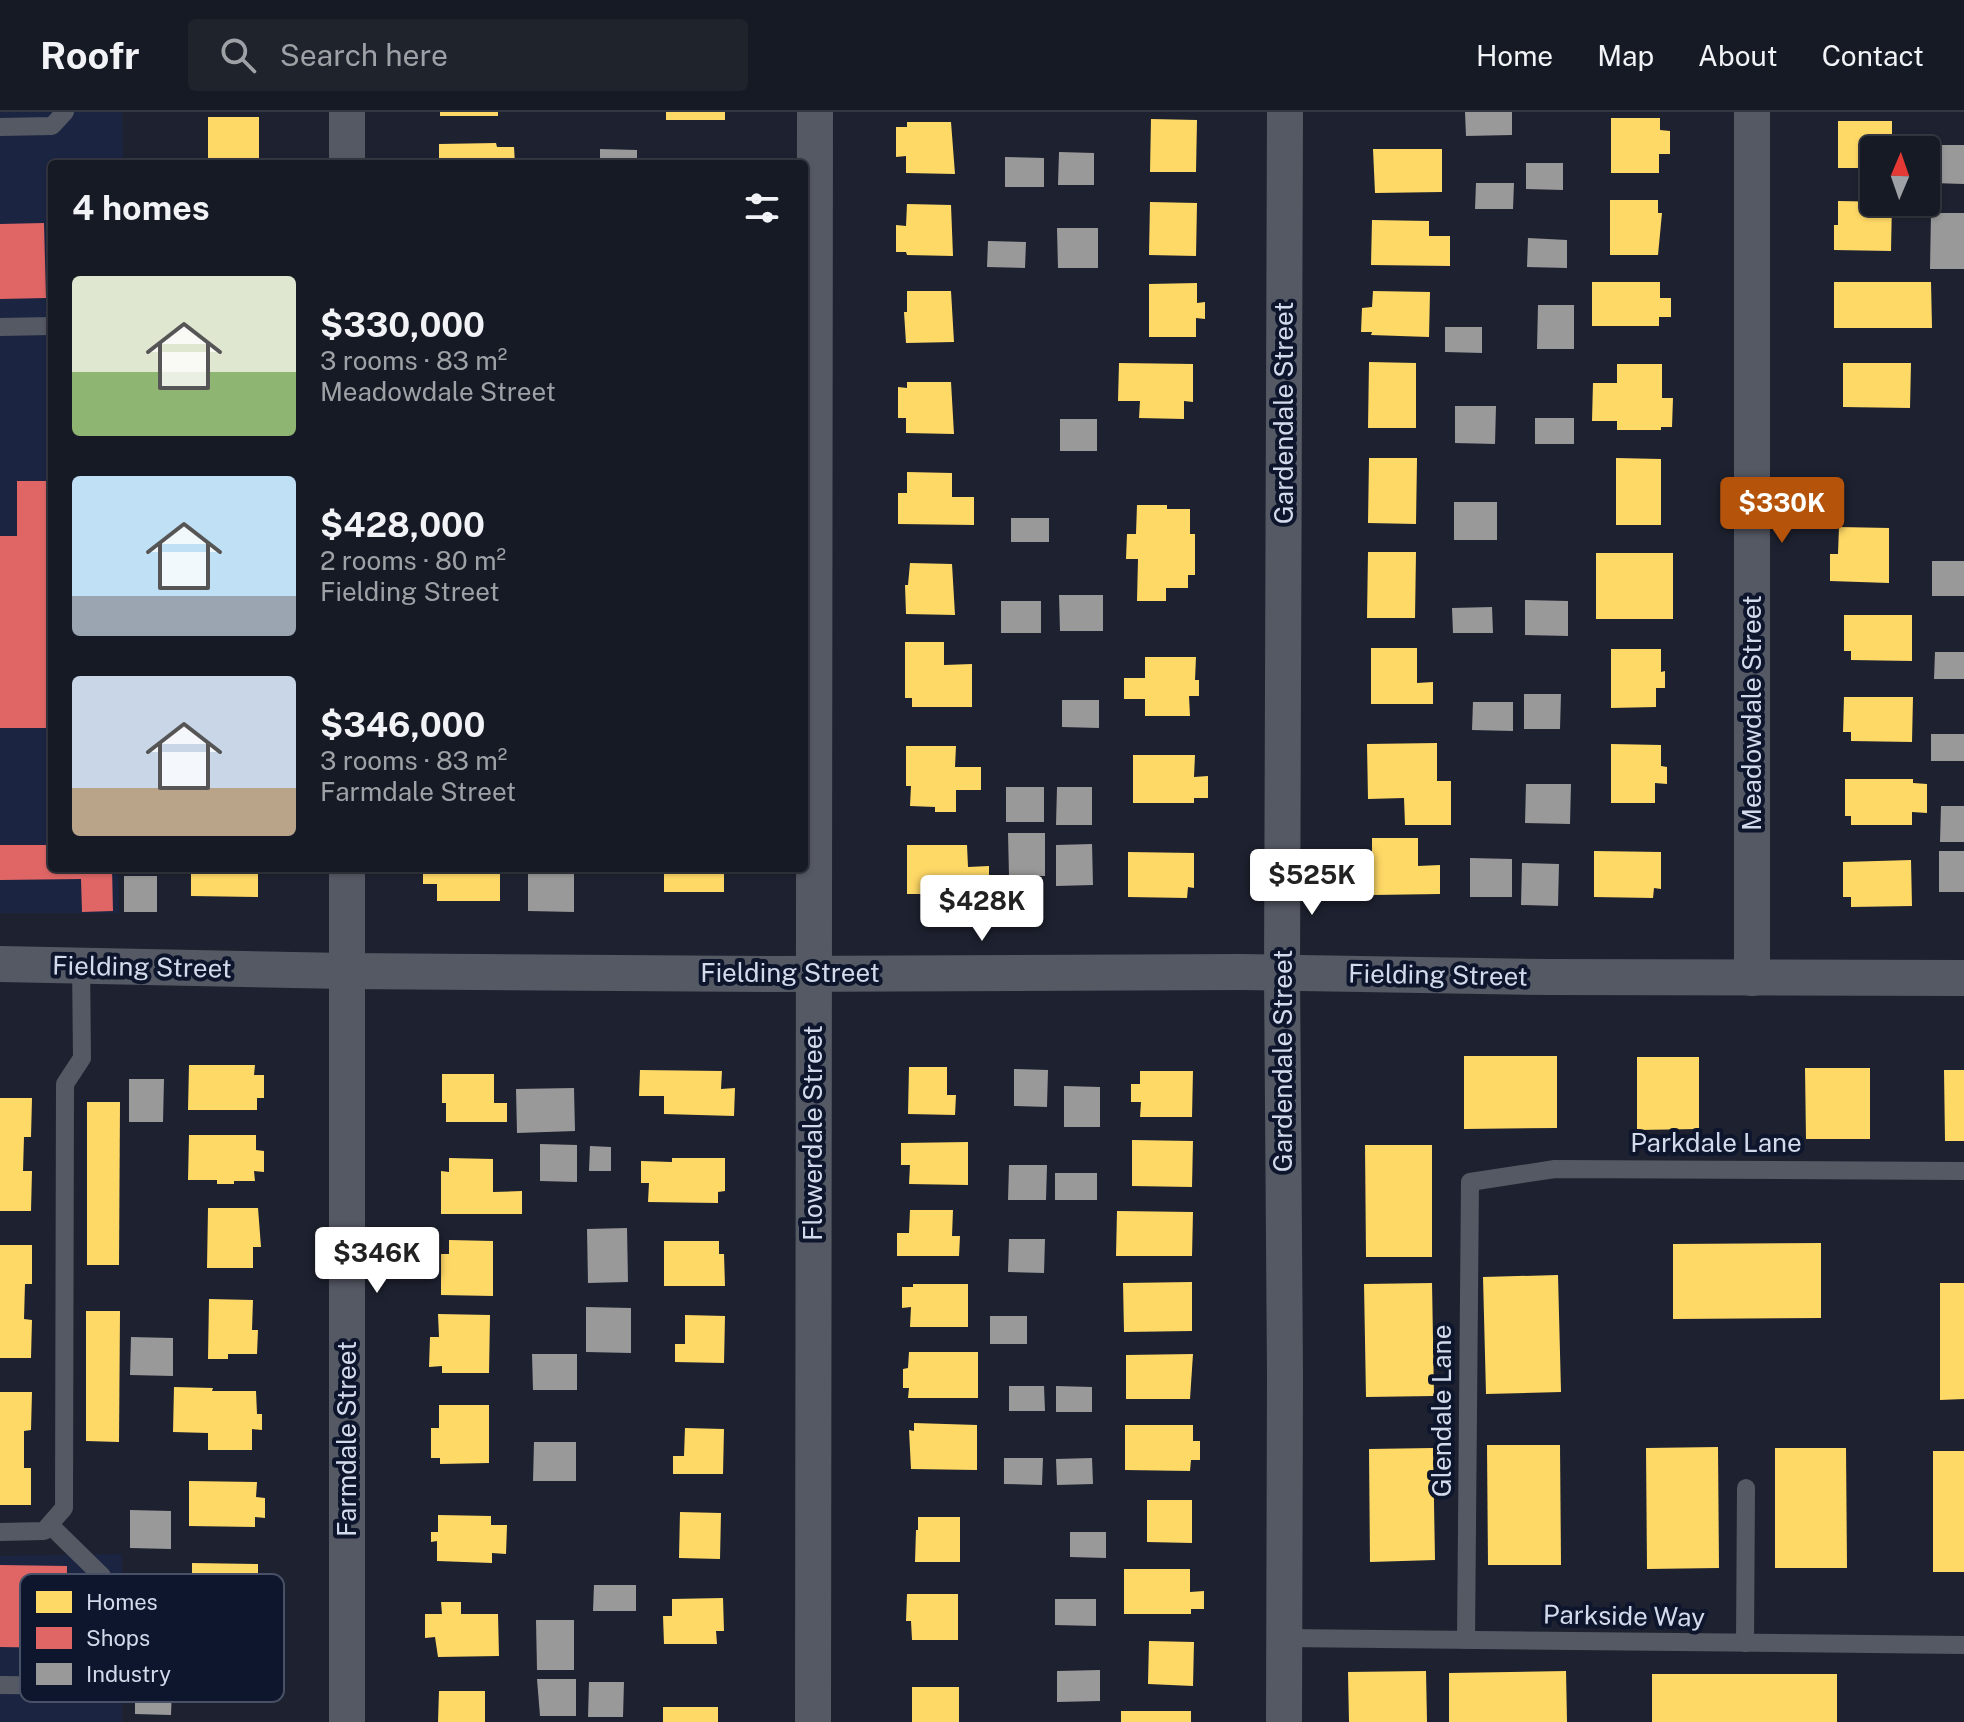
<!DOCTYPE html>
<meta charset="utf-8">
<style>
body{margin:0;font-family:"Public Sans",sans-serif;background:#1f232c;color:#f1f3f6;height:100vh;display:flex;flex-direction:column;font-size:30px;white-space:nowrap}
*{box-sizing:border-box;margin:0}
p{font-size:26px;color:#9ea1a6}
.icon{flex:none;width:44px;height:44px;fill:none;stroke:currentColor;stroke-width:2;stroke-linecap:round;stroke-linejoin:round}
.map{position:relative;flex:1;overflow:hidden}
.sheet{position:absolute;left:48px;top:48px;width:760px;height:712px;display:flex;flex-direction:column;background:#161a24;border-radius:8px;box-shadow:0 2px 6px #0004,0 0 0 2px #353841}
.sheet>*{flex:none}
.needle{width:52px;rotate:2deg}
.buttons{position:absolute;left:1860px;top:24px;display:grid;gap:16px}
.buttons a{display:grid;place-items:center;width:80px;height:80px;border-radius:8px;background:#161a24;box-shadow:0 2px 6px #0004,0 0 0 2px #353841;font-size:40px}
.price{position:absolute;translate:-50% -68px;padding:0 18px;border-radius:8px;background:#fff;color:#222;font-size:26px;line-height:52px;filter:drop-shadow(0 2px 4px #0008)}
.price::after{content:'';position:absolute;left:50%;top:48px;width:24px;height:18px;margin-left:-12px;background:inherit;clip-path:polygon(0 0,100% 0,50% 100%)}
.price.selected{background:#b45309;color:#fff}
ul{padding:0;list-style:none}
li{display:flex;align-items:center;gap:24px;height:200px;padding:0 24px}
li span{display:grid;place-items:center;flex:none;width:224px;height:160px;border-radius:8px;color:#555}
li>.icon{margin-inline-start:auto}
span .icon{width:96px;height:96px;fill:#fffc;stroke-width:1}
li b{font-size:34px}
h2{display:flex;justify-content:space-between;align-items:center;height:96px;padding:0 24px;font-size:34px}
header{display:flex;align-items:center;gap:48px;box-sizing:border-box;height:112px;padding:0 40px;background:#161a24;border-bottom:2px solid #353841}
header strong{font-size:38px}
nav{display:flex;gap:44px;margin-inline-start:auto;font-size:28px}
.search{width:560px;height:72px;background:#1f232c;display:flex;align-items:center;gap:20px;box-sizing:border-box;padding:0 28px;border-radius:8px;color:#9ea1a6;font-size:30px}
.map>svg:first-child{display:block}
.built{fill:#1b2542}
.homes{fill:#ffd966}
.shops{fill:#e06666}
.industry{fill:#999}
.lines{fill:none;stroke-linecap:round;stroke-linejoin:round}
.service{stroke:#555964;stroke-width:18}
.minor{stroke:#555964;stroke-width:36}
.labels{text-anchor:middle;stroke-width:8;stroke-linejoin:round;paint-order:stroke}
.street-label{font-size:26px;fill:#d3daeb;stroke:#0d162d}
.key{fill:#0d162d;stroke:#485166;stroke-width:2}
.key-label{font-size:22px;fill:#d3daeb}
</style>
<header>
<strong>Roofr</strong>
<div class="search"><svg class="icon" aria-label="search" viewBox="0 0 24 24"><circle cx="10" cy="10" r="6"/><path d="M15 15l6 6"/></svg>Search here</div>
<nav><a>Home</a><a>Map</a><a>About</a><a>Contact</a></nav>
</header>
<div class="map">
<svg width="1964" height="1610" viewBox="0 0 1964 1610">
<rect width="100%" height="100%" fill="#1e2230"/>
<g class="built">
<polygon points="0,0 122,0 123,52 52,52 52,756 118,756 119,801 0,801"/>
<polygon points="122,1442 122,1610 0,1610 0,1444"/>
</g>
<g class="homes">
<rect x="440" y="0" width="58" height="4"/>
<rect x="666" y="0" width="59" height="8"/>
<polygon points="208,5 259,5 259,49 208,50"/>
<polygon points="1611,6 1660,6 1660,18 1670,19 1670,42 1659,42 1659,61 1611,61"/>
<polygon points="1151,7 1197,8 1196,60 1150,60"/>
<polygon points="1838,9 1892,9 1892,38 1874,38 1874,56 1838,56"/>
<polygon points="907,10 951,10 955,62 906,61 906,44 896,45 896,15 907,15"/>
<polygon points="496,31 497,35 514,35 515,52 433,52 433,48 439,47 439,32"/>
<polygon points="1373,37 1442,37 1442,80 1375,81"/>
<polygon points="1610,88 1658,88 1658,101 1662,101 1658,143 1610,143"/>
<polygon points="1838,89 1892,90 1891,139 1834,138 1834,113 1838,113"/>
<polygon points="1150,90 1197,91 1196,144 1149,143"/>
<polygon points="907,92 951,93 953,144 907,143 906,140 896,140 896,113 906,114"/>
<polygon points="1372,108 1429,109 1429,124 1450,124 1450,154 1371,153"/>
<polygon points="1592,170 1660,170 1660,186 1671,186 1671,205 1659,205 1659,214 1592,214"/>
<polygon points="1834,170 1931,170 1932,216 1834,216"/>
<polygon points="1197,171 1197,191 1205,190 1205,207 1196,206 1196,225 1149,225 1149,172"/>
<polygon points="907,179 951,179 954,230 906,231 904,200 907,200"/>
<polygon points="1373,179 1430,180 1429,225 1371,223 1372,220 1361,220 1362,196 1372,195"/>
<polygon points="1369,250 1416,251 1416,316 1368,316"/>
<polygon points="1119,251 1193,252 1193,290 1184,289 1184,307 1139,306 1140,289 1118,289"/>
<polygon points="1843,251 1911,251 1910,296 1843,295"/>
<polygon points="1617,252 1662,252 1662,286 1673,286 1672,315 1661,315 1661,318 1617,318 1617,309 1592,309 1593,271 1617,271"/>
<polygon points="907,270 951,270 954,322 906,321 906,306 898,306 898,275 907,276"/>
<polygon points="1369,346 1417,346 1416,412 1368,411"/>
<polygon points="1616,346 1661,347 1661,413 1616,413"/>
<polygon points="907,360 952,361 952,385 974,385 974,413 898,412 898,381 907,381"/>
<polygon points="1137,393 1167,393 1167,397 1190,397 1190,422 1195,422 1195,463 1188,463 1188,476 1166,476 1166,489 1137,489 1138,447 1126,447 1127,422 1136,422"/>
<polygon points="1839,415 1889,416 1889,471 1830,469 1830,442 1838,442"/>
<polygon points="1368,440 1416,440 1415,506 1367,506"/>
<rect x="1596" y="441" width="77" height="66"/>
<polygon points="910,451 952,452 955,503 906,502 905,473 908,473"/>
<polygon points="1844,503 1912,503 1912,549 1851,548 1851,539 1844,539"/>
<polygon points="905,530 944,530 944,553 972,552 972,595 912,595 912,586 905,586"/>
<polygon points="1371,536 1417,536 1417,571 1433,570 1433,592 1371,592"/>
<polygon points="1611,537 1661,537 1661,560 1665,559 1665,576 1656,576 1656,595 1611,596"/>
<polygon points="1145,545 1196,545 1195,568 1199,568 1199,584 1189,584 1190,604 1145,604 1145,587 1124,587 1124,566 1145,566"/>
<polygon points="1844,585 1913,585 1912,630 1851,629 1851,620 1843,620"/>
<polygon points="1437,631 1437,669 1451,669 1451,713 1405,713 1404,686 1368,687 1367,632"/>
<polygon points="1611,632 1661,633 1661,654 1667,655 1667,672 1655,671 1655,691 1611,691"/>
<polygon points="906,634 956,634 955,655 981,655 981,678 956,678 956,700 935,700 935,695 910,694 911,674 906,674"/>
<polygon points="1133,643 1195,643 1194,665 1208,664 1208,686 1194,686 1194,691 1133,691"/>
<polygon points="1845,667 1913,667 1913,671 1927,672 1927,701 1912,700 1912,713 1851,713 1851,704 1845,704"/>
<polygon points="1372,726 1418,726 1418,754 1440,753 1440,782 1372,783"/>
<polygon points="907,733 967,733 968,755 989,754 989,778 970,779 970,782 907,782"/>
<polygon points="1594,739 1661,740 1661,777 1654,776 1653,786 1594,785"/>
<polygon points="1128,740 1194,741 1194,776 1188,775 1187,786 1128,785"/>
<polygon points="1911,748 1912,794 1851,795 1851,785 1843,785 1843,750"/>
<polygon points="191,756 258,756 258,785 191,784"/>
<polygon points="423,756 500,756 500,789 437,789 437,772 423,772"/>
<rect x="664" y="756" width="60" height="24"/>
<polygon points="1464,944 1557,944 1557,1016 1464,1017"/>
<polygon points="1637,945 1699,945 1699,1017 1637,1018"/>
<polygon points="189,953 255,953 254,963 264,963 264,986 257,986 257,998 188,998"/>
<polygon points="909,955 947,955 947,983 956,983 955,1003 908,1002"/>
<polygon points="1805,956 1870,956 1870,1027 1806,1027"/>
<polygon points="640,958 722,959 721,977 735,976 734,1004 664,1002 664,984 639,984"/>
<polygon points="1944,958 1964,958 1964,1029 1945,1029"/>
<polygon points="1140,959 1193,959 1192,1005 1140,1005 1141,990 1131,990 1131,972 1140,972"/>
<polygon points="442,962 494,962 494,991 507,991 507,1010 446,1010 446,991 442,991"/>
<polygon points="0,986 32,986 31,1025 24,1025 23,1059 32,1059 31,1099 0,1099"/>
<polygon points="87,990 120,990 119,1153 87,1153"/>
<polygon points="189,1023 256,1023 256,1038 264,1039 264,1060 254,1059 255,1069 234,1069 234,1072 217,1072 217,1068 188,1068"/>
<polygon points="1132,1028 1193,1029 1192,1075 1132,1074"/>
<polygon points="968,1030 968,1073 909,1072 910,1053 901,1053 901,1031"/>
<polygon points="1365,1033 1432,1033 1432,1145 1366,1145"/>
<polygon points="449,1046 493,1047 493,1080 522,1079 522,1102 441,1102 441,1059 449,1060"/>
<polygon points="672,1046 725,1046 725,1079 718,1080 718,1091 648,1090 649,1071 641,1071 641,1049 672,1050"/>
<polygon points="208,1096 258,1096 261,1135 253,1135 253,1156 207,1156"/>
<polygon points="910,1098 953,1098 952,1124 960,1124 959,1144 897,1144 897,1121 909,1121"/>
<polygon points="1117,1099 1193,1100 1192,1144 1116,1144"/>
<polygon points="449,1128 493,1129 493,1184 441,1183 441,1142 449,1142"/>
<polygon points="664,1129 719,1129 719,1142 724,1142 725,1174 664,1174"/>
<polygon points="1821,1131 1821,1206 1673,1207 1673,1132"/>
<polygon points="0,1133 32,1133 32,1172 25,1172 24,1207 32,1208 31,1246 0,1246"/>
<polygon points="1558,1163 1561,1280 1486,1282 1483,1165"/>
<polygon points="1192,1170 1192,1219 1124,1220 1123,1171"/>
<polygon points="1432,1171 1434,1284 1366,1285 1364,1172"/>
<polygon points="1940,1171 1964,1171 1964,1287 1940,1288"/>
<polygon points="913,1172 968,1172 968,1215 910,1215 911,1195 902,1196 902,1175 913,1175"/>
<polygon points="209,1187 253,1188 252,1218 258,1218 257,1242 228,1242 228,1247 208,1247"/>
<polygon points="86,1199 120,1199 119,1330 86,1329"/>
<polygon points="438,1202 490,1203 489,1261 442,1261 442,1254 429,1255 430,1225 439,1225"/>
<polygon points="685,1203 725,1204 724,1251 675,1250 675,1232 685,1232"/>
<polygon points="909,1240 978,1240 978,1286 908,1286 909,1276 903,1276 903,1257 908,1256"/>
<polygon points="1193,1242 1190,1287 1126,1287 1126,1243"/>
<polygon points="174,1275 213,1276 212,1279 256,1279 257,1302 262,1302 262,1318 252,1317 252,1338 208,1338 208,1321 173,1320"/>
<polygon points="0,1280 32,1280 31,1318 24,1319 24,1356 31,1356 31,1393 0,1393"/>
<polygon points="439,1293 489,1293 489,1351 440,1352 440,1346 431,1346 431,1316 439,1316"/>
<polygon points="914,1311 977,1313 977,1358 911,1357 909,1318 914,1319"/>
<polygon points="1125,1313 1193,1313 1193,1329 1200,1329 1200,1348 1191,1348 1190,1359 1125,1358"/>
<polygon points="685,1316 724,1317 723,1362 673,1362 673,1344 684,1344"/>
<polygon points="1487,1333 1560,1333 1561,1453 1488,1453"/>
<polygon points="1718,1335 1719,1456 1647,1457 1646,1336"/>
<polygon points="1433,1336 1435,1448 1370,1450 1369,1337"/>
<polygon points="1775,1336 1846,1336 1847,1456 1775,1456"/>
<rect x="1933" y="1339" width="31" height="121"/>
<polygon points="189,1369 257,1370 256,1385 265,1386 265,1406 255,1405 255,1415 189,1414"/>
<polygon points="1147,1388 1192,1388 1192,1431 1147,1430"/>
<polygon points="680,1400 721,1401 720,1447 679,1446"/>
<polygon points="438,1403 491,1404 491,1413 507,1413 506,1442 492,1441 492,1451 437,1449 437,1429 431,1430 431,1420 438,1420"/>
<polygon points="918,1405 960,1405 960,1450 915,1450 916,1418 918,1418"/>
<polygon points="192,1451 258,1452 258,1487 251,1486 251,1496 192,1496"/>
<polygon points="1124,1457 1190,1457 1190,1480 1204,1479 1204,1497 1191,1497 1191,1502 1124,1502"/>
<polygon points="907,1482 958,1482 958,1528 912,1528 911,1509 906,1509"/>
<polygon points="723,1486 724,1519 716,1519 717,1532 664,1532 663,1504 672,1504 672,1487"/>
<polygon points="441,1490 461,1490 461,1502 498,1502 499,1544 438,1545 435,1525 425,1526 425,1502 442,1502"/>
<polygon points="1149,1529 1194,1530 1193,1574 1148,1572"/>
<polygon points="1426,1559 1427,1610 1349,1610 1348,1560"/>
<polygon points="1566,1559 1567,1610 1449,1610 1449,1561"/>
<rect x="1652" y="1562" width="185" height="48"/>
<rect x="912" y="1575" width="47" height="35"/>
<polygon points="439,1579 485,1579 485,1610 438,1610"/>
<rect x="663" y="1595" width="55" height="15"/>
<rect x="1121" y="1599" width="70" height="11"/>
</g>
<g class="shops">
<polygon points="44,111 46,186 0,187 0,112"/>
<polygon points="17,369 52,369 52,616 0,616 0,424 17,424"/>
<polygon points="0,733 52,733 52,756 112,756 113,799 82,800 81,767 0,768"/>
<polygon points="0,1453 67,1454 66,1536 0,1535"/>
</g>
<g class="industry">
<polygon points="1465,0 1512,0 1512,23 1466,24"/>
<polygon points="1933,33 1964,33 1964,72 1932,71"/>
<polygon points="600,37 637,38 637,52 600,52"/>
<polygon points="1059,40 1094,41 1094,73 1058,73"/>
<polygon points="1005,45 1044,46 1044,75 1005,75"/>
<polygon points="1526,51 1563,51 1563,78 1526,77"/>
<polygon points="1476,71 1514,71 1513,97 1475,97"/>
<polygon points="1931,101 1964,101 1964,157 1930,157"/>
<polygon points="1057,116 1098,116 1098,156 1058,156"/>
<polygon points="1528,126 1567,128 1567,156 1527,155"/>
<polygon points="988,129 1026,130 1025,156 987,155"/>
<polygon points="1538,193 1574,193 1574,237 1537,237"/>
<polygon points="1445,215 1482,215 1482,241 1445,240"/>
<polygon points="1455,294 1496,294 1495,332 1455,331"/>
<rect x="1535" y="306" width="39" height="26"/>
<rect x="1060" y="307" width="37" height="32"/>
<rect x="1454" y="390" width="43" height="38"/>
<rect x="1011" y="406" width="38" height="24"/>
<rect x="1932" y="449" width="32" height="35"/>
<polygon points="1059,483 1103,483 1103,519 1060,519"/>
<polygon points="1525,488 1568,489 1568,524 1525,523"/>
<rect x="1001" y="489" width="40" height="32"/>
<polygon points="1492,495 1493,521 1453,521 1452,496"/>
<polygon points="1935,540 1964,540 1964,567 1934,567"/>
<polygon points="1524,582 1561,582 1560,617 1524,617"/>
<polygon points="1062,588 1099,588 1099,616 1062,615"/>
<polygon points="1473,590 1513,590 1513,619 1472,618"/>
<rect x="1931" y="622" width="33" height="27"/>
<polygon points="1526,672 1571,672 1570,712 1525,711"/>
<rect x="1006" y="675" width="38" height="35"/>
<polygon points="1057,675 1092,675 1092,713 1056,713"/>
<polygon points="1941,694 1964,694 1964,730 1940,730"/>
<polygon points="1008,721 1045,721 1045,764 1009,764"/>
<polygon points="1092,732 1093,773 1056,774 1056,733"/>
<rect x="1939" y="739" width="25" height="41"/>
<polygon points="1470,746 1512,747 1512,785 1470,785"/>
<polygon points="1522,751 1559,752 1558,794 1521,793"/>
<polygon points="528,758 574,758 574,800 528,799"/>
<rect x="124" y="764" width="33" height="36"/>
<polygon points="1014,957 1048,958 1047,995 1014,994"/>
<polygon points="129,967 164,967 163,1010 129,1010"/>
<polygon points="1064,974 1100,975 1100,1015 1064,1015"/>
<polygon points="574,976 575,1019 517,1021 516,977"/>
<polygon points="540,1032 577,1033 577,1070 540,1069"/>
<polygon points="590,1034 611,1035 611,1059 589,1059"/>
<polygon points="1009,1053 1047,1053 1046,1088 1008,1088"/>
<rect x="1055" y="1061" width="42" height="27"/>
<polygon points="627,1116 628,1170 588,1171 587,1117"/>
<polygon points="1009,1127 1045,1127 1044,1161 1008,1160"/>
<polygon points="586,1195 631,1196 631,1241 586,1240"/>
<rect x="990" y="1204" width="37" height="28"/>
<polygon points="131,1225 173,1226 173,1264 130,1263"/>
<polygon points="532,1242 577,1242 577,1278 533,1278"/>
<polygon points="1009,1274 1044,1274 1045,1299 1009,1299"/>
<polygon points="1056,1274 1092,1275 1092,1300 1056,1300"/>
<polygon points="534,1330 576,1330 576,1369 533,1369"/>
<polygon points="1004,1346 1043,1346 1042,1373 1004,1372"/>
<polygon points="1092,1346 1093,1372 1057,1373 1056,1347"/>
<polygon points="130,1398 171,1399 171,1437 130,1436"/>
<polygon points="1070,1420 1106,1420 1106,1446 1070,1445"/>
<polygon points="594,1473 636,1473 636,1499 593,1499"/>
<polygon points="1055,1487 1096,1487 1096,1514 1055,1513"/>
<polygon points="536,1508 574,1508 574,1558 537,1558"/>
<polygon points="1100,1558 1100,1589 1057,1590 1057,1559"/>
<polygon points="537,1567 576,1567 576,1604 540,1604"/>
<polygon points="589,1570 624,1570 623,1605 588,1605"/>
<polygon points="135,1574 172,1575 171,1603 135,1602"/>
</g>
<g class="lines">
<g class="service">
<polyline points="0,15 52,14 65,0"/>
<polyline points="0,215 52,214"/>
<polyline points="0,1420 44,1419 64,1396 65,972 82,946 81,852"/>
<polyline points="1284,1526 1964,1533"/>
<polyline points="1466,1528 1470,1070 1555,1057 1964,1059"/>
<polyline points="1745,1531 1746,1376"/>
<polyline points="0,1573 102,1574 102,1464 50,1413"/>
</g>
<g class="minor">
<polyline points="1752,0 1752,866"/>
<polyline points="347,52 347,0"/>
<polyline points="347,756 347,1610"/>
<polyline points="0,852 346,859 776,862 1242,860 1546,865 1964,866"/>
<polyline points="813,1610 815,0"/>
<polyline points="1284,1610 1285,1263 1282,861 1285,0"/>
</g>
</g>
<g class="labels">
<g class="street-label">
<text transform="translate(1284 301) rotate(-90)" y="9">Gardendale Street</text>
<text transform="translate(1752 601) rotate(-90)" y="9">Meadowdale Street</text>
<text transform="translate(142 855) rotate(1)" y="9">Fielding Street</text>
<text x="790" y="870">Fielding Street</text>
<text transform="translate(1438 863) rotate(1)" y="9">Fielding Street</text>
<text transform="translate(1283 949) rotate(-90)" y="9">Gardendale Street</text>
<text transform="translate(813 1021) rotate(-90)" y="9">Flowerdale Street</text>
<text x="1716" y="1040">Parkdale Lane</text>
<text transform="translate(1442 1299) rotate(-90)" y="9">Glendale Lane</text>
<text transform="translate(347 1327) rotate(-90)" y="9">Farmdale Street</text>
<text transform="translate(1624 1504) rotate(1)" y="9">Parkside Way</text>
</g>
</g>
<rect x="20" y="1462" width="264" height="128" rx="12" class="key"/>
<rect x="36" y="1479" width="36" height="22" fill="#ffd966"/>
<rect x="36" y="1515" width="36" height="22" fill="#e06666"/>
<rect x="36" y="1551" width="36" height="22" fill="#999"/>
<g class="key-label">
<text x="86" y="1498">Homes</text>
<text x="86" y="1534">Shops</text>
<text x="86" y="1570">Industry</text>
</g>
</svg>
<div class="buttons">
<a><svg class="needle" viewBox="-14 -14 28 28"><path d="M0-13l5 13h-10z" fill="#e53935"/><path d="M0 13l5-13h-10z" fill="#9ea1a6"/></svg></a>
</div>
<b class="price selected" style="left:1782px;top:433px">$330K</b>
<b class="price" style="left:1312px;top:805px">$525K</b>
<b class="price" style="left:982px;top:831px">$428K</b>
<b class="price" style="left:377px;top:1183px">$346K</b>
<section class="sheet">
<h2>4 homes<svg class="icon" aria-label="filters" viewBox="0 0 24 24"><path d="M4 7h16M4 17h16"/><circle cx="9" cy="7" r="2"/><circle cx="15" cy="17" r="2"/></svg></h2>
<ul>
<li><span style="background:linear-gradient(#dfe7d0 60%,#8fb573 0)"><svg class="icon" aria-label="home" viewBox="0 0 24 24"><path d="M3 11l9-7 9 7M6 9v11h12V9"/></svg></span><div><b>$330,000</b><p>3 rooms · 83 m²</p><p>Meadowdale Street</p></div></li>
<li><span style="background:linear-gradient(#bfe0f5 75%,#9aa5b1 0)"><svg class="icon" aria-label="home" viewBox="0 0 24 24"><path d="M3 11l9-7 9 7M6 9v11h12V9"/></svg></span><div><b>$428,000</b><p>2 rooms · 80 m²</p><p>Fielding Street</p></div></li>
<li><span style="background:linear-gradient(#c9d6e8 70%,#b9a48a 0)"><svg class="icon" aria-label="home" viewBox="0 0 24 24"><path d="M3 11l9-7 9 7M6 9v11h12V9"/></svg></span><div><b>$346,000</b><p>3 rooms · 83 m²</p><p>Farmdale Street</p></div></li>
</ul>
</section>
</div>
